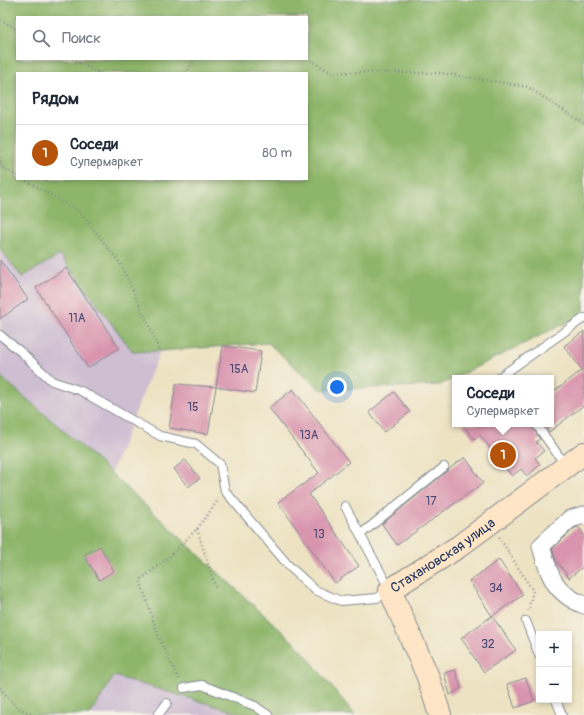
<!DOCTYPE html>
<html lang="ru">
<meta charset="utf-8">
<style>
:root{--surface:#fff;--page:#f6f6f7;--text:#1f2937;--muted:#747a83;--line:#e0e1e3;--accent:#b45309}
body{margin:0;font-family:Pangolin,sans-serif;background:var(--page);color:var(--text)}
.controls{position:absolute;right:12px;bottom:12px;display:grid;overflow:hidden;border-radius:0px;box-shadow:0 2px 6px #0003}
.controls button{width:36px;height:36px;display:grid;place-items:center;padding:0;border:0;border-bottom:1px solid var(--line);background:var(--surface);color:var(--text);font:20px sans-serif}
.you{position:absolute;left:337px;top:387px;width:14px;height:14px;margin:-10px;border:3px solid #fff;border-radius:50%;background:#1a73e8;box-shadow:0 0 0 6px #1a73e833}
.badge{display:grid;place-items:center;width:26px;height:26px;border-radius:50%;background:var(--accent);color:#fff;font-size:13px;font-weight:700}
.pin{position:absolute;translate:-50% -50%;border:2px solid #fff;box-shadow:0 1px 4px #0006}
.popup{position:absolute;left:452px;top:375px;width:102px;height:52px;box-sizing:border-box;display:grid;place-content:center;border-radius:0px;background:var(--surface);filter:drop-shadow(0 1px 3px #0005);font-size:13px;white-space:nowrap;color:var(--muted)}
.popup b{font-size:15px;color:var(--text)}
.popup::after{content:'';position:absolute;left:50%;top:100%;margin-left:-8px;border:8px solid transparent;border-top-color:var(--surface)}
.list{margin:0;padding:0;list-style:none}
h2{display:flex;justify-content:space-between;align-items:center;height:52px;margin:0;padding:0 16px;font-size:17px}
h2 small{font-size:13px;font-weight:400;color:var(--muted)}
.list li{display:grid;grid-template-columns:26px 1fr auto;gap:12px;align-items:center;box-sizing:border-box;height:56px;padding:0 16px;border-top:1px solid var(--line)}
.list b{display:block;font-size:15px;white-space:nowrap}
.list p{margin:0;font-size:13px;white-space:nowrap;color:var(--muted)}
.list em{font-size:13px;font-style:normal;color:var(--muted)}
.icon{flex:none;width:22px;height:22px;fill:none;stroke:currentColor;stroke-width:2;stroke-linecap:round;stroke-linejoin:round}
.map{position:relative;flex:none;width:584px;height:715px;overflow:hidden}
.search{position:absolute;background:var(--surface);box-shadow:0 2px 6px #0003;left:16px;top:16px;width:292px;height:44px;display:flex;align-items:center;gap:10px;box-sizing:border-box;padding:0 14px;border-radius:0px;color:var(--muted);font-size:15px}
.panel{position:absolute;background:var(--surface);box-shadow:0 2px 6px #0003;left:16px;top:72px;width:292px;height:108px;border-radius:0px}
.map>svg:first-child{display:block}
</style>
<div class="map">
<svg width="584" height="715" viewBox="0 0 584 715">
<rect width="100%" height="100%" fill="#f7f3e8"/>
<filter id="ink" filterUnits="userSpaceOnUse"><feTurbulence type="fractalNoise" baseFrequency=".025" numOctaves="2"/><feDisplacementMap in="SourceGraphic" scale="8" xChannelSelector="R" yChannelSelector="G"/><feConvolveMatrix kernelMatrix="1 2 1 2 8 2 1 2 1" color-interpolation-filters="sRGB"/></filter>
<filter id="wash" filterUnits="userSpaceOnUse"><feTurbulence type="fractalNoise" baseFrequency=".012" numOctaves="4" result="noise"/><feDisplacementMap in="SourceGraphic" scale="16" xChannelSelector="R" yChannelSelector="G"/><feGaussianBlur stdDeviation="0.9" result="paint"/><feColorMatrix in="noise" values="0 0 0 0 0 0 0 0 0 0 0 0 0 0 0 0 0 1.4 0 .05"/><feComposite in="paint" operator="in"/></filter>
<g filter="url(#wash)">
<rect width="100%" height="100%" fill="#ede3c3"/>
<path fill="#cebed2" d="M0,249L22,277L60,254L133,352L160,351L111,473L78,443L0,376Z
M114,676L246,715H90Z"/>
<path fill="#8eb66b" stroke="#547264" fill-rule="evenodd" d="M0,0H584V314L440,385L321,390L268,343L160,351L133,352L60,255L22,277L0,249ZM17,17H307V59H17ZM17,73H307V179H17Z
M0,376L78,443L301,649L355,715H246L114,676L90,715H0Z"/>
<g id="blocks">
<path fill="#d995ae" d="M0,260L28,299L0,319Z
M66,268L119,348L88,368L36,288Z
M584,331V405L549,432L543,424H551V394L582,370L564,346Z
M223,346L261,351L255,393L216,387Z
M176,384L216,387L208,434L169,428Z
M293,389L349,462L309,494L359,566L335,583L278,502L319,473L269,408Z
M394,392L410,412L384,432L369,412Z
M462,424H531L532,427L540,439L536,442L544,451L535,458L540,465L527,476L521,469L512,476L480,435L474,439Z
M465,457L483,483L397,545L382,524L447,471L449,469Z
M185,460L200,478L188,487L174,469Z
M578,527L584,535V566L569,578L556,560L552,549L575,528Z
M100,546L114,571L99,580L84,555Z
M499,560L523,595L492,616L469,581Z
M492,616L516,650L484,672L461,638Z
M455,670L461,688L450,695L444,673Z
M526,678L534,701L515,708L507,684Z"/>
</g>
</g>
<g filter="url(#ink)">
<use href="#blocks" fill-opacity="0" stroke="#848990" stroke-width="1"/>
<g fill="none" stroke-linecap="round" stroke-linejoin="round">
<defs>
<path id="service" d="M0,335L21,352L52,381L81,391L160,436L196,444L220,464L225,491L289,566L315,590L341,601L377,598L390,590L345,506
M502,378L501,376L584,318
M536,424L566,466
M361,534L444,467
M526,621L539,655
M184,688L202,685L255,706L268,715
M556,700L562,715
M158,715L167,703"/>
<path id="minor" d="M584,515L570,519L541,546C549,575 554,593 584,605"/>
<g id="secondary">
<path id="s1" d="M440,715L428,677L390,590L458,547L584,453"/>
</g>
</defs>
<use href="#service" stroke="#848990" stroke-width="10"/>
<use href="#minor" stroke="#848990" stroke-width="19"/>
<use href="#secondary" stroke="#848990" stroke-width="24"/>
<path stroke="#848990" stroke-width="2.5" stroke-dasharray="1 3" stroke-linecap="butt" d="M0,20L17,29
M307,58L330,72L441,73L528,87L584,124
M72,59L99,73
M186,73L195,59
M0,157L1,167L17,176
M23,179L79,211L120,263L141,308L160,351
M197,529L216,589
M499,537L533,591L528,611
M179,679L160,641L140,580L169,557L197,529L219,499
M0,688L16,707L34,715"/>
<use href="#service" stroke="#fff" stroke-width="8"/>
<use href="#minor" stroke="#fff" stroke-width="17"/>
<use href="#secondary" stroke="#fde5c5" stroke-width="22"/>
</g>
</g>
<g text-anchor="middle" stroke-width="3" stroke-linejoin="round" paint-order="stroke">
<g font-size="12" fill="#4a4872">
<text x="77" y="322">11А</text>
<text x="239" y="373">15А</text>
<text x="193" y="411">15</text>
<text x="309" y="439">13А</text>
<text x="431" y="505">17</text>
<text x="319" y="538">13</text>
<text x="496" y="592">34</text>
<text x="488" y="648">32</text>
</g>
<g font-size="14" fill="#1b2f5e" stroke="#f7f3e8">
<text dy="5" stroke="none"><textPath href="#s1" startOffset="198">Стахановская улица</textPath></text>
</g>
</g>
</svg>
<div class="controls">
<button>+</button>
<button>−</button>
</div>
<div class="you"></div>
<div class="pin badge" style="left:503px;top:455px">1</div>
<div class="popup"><b>Соседи</b>Супермаркет</div>
<div class="search"><svg class="icon" aria-label="search" viewBox="0 0 24 24"><circle cx="10" cy="10" r="6"/><path d="M15 15l6 6"/></svg>Поиск</div>
<section class="panel">
<h2>Рядом<small></small></h2>
<ul class="list">
<li><span class="badge">1</span><div><b>Соседи</b><p>Супермаркет</p></div><em>80 m</em></li>
</ul>
</section>
</div>
